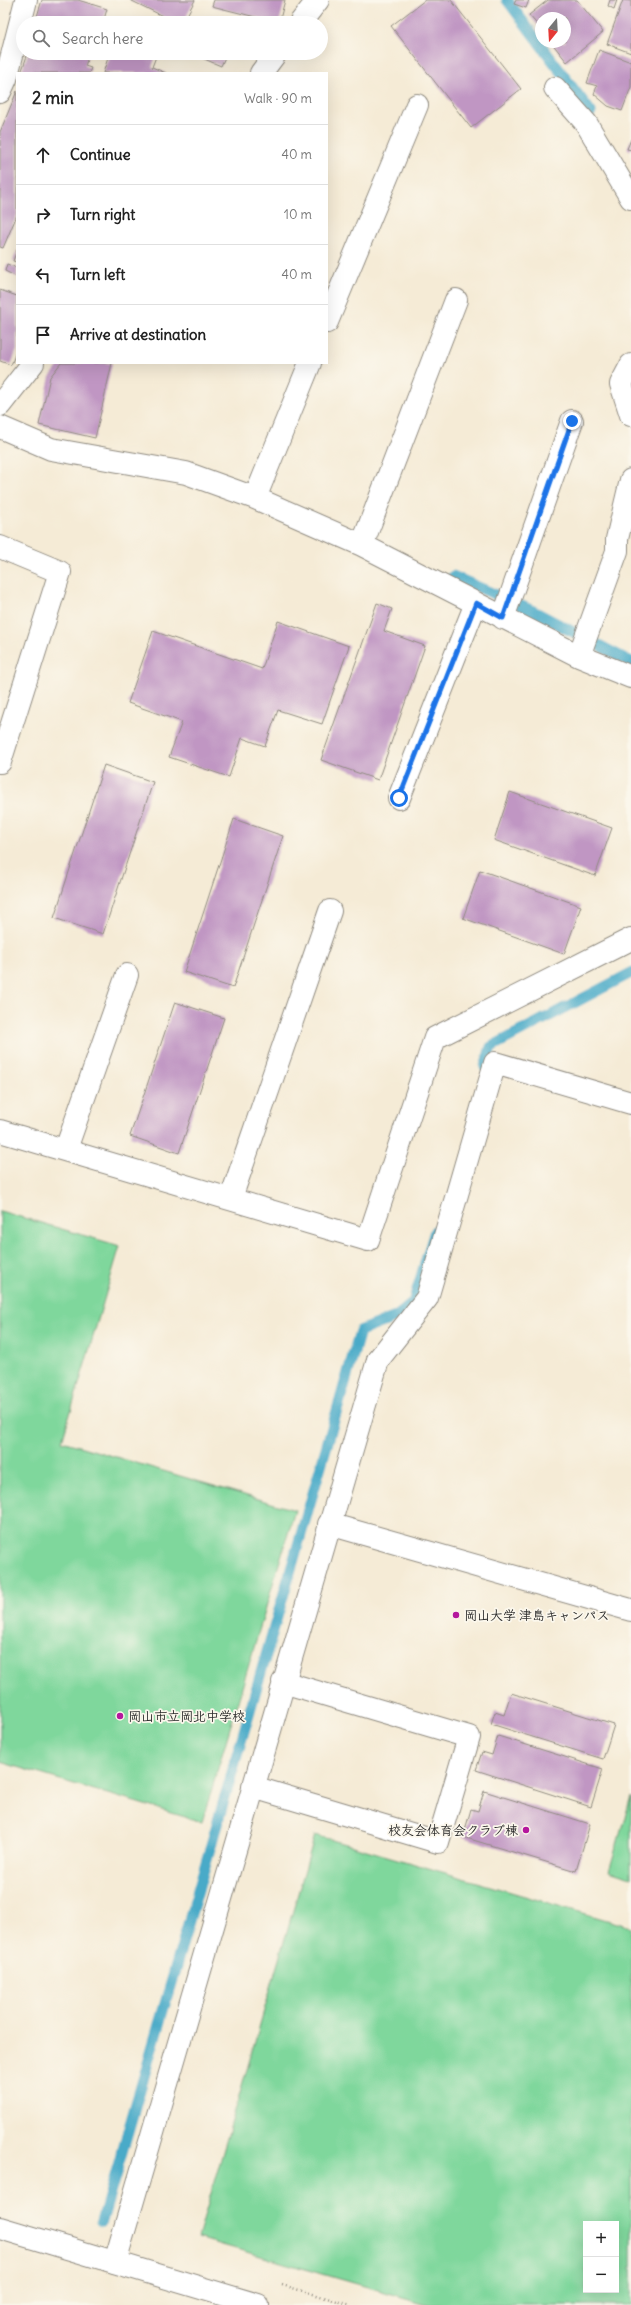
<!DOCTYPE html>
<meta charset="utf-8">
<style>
:root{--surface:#fff;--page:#f2f2f2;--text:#222;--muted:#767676;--line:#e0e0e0}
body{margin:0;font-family:Delius,"Klee One",sans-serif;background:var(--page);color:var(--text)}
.controls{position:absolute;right:12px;bottom:12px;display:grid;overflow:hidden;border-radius:0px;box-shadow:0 4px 16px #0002}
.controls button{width:36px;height:36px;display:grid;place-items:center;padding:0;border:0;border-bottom:1px solid var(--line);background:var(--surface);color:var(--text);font:20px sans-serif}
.compass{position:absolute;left:535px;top:12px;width:36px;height:36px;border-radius:50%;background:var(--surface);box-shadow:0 4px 16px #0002;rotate:198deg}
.stop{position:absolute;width:12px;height:12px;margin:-9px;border:3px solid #1a73e8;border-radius:50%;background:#fff}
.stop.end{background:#1a73e8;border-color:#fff;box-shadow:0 1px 4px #0008}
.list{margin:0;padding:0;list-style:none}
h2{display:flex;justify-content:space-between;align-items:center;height:52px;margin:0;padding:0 16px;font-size:17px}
h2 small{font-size:13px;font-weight:400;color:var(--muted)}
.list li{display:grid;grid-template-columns:26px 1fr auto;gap:12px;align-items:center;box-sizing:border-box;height:60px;padding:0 16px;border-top:1px solid var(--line)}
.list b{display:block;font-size:15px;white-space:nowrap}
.list em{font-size:13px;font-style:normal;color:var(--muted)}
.icon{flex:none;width:22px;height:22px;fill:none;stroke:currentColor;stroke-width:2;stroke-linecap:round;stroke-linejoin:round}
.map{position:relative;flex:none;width:631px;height:2305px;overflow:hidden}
.search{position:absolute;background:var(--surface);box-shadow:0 4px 16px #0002;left:16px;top:16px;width:312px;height:44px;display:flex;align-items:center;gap:10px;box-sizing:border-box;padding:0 14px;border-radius:22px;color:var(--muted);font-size:15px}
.panel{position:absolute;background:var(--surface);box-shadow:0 4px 16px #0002;left:16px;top:72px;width:312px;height:292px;border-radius:0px}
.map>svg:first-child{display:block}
</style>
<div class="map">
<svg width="631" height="2305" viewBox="0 0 631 2305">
<rect width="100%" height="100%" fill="#fbf7ec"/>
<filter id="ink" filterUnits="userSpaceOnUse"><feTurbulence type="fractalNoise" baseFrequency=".025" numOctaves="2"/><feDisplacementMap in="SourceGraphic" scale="8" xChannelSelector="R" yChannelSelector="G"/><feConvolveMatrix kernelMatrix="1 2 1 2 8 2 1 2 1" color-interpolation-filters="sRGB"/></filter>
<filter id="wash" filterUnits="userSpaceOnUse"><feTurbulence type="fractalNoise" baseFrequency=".012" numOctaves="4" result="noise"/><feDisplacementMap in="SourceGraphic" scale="16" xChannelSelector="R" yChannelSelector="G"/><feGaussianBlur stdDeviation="0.9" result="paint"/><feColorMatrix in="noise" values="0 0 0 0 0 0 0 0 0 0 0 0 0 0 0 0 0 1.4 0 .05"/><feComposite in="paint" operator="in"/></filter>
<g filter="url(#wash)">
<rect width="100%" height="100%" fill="#f5ebd6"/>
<path fill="#7fd79c" stroke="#558164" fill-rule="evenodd" d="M0,1211L120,1246L62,1441L295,1510L202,1822L0,1762Z
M631,1797V1878L609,1871Z
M315,1835L631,1927V2305H430L198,2238ZM586,2224H616V2290H586Z"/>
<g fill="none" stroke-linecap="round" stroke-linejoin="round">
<path stroke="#49aac8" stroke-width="11" d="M507,0L591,112
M453,576L531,610L631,662
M485,1067L491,1047L631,973
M102,2221L360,1331L396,1317L413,1303L435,1231"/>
</g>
<g id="blocks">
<path fill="#c096c3" d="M42,0H78L107,9L103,23H35Z
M130,0H195L183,23H177Z
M214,0H285L279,23L212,6Z
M425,0H451L521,89L471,128L391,26Z
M516,0H529L526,8L514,4Z
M548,0H577L603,32L567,62L551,42H565V18H541V29L529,15Z
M610,0H617L614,9L608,6Z
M623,0L631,1V53L607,44Z
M599,50L631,62V87L622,111L608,106L594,94L597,86L587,83Z
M28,53H77L88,57L85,66L91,68L89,73H21Z
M104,53H155L157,54L152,67L166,73H103L109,55Z
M190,53H227L221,66Z
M17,91V215L3,248L0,247V132Z
M631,139V150L627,149Z
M17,250V262L13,261Z
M7,264L17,268V277L5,271Z
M0,290L17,296V350L11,365L0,361Z
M61,363H112L95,438L39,425L50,377Z
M377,603L392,609L384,631L425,646L378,780L321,760Z
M278,621L349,646L322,724L278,710L265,746L242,738L229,777L169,757L182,722L128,703L153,631L262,669Z
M104,765L153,782L103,934L54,918Z
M510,792L612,828L595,876L494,840Z
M234,819L283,836L233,988L184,972Z
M480,870L581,906L564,954L463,918Z
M175,1002L224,1018L179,1153L130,1136Z
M511,1693L614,1725L603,1759L491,1724L495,1712L504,1715Z
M498,1736L603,1769L591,1807L476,1770L482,1752L492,1755Z
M484,1791L590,1824L576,1871L463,1837L471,1809L478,1811Z"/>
</g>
</g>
<g filter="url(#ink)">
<use href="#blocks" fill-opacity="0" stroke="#908b80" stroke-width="1"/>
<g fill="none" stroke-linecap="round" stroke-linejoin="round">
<defs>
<path id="service" d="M329,1524L631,1610
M253,1787L438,1842L469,1737L283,1682
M115,2262L378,1360"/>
<path id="minor" d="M300,23L318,0
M261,73L276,53
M555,88L586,123L631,198
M0,92L6,79L26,0
M327,322L417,105
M631,365L621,384L631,415
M0,405L33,363
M0,427L51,449L186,473L255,498L362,545L579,656L631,677
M255,498L310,363
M362,545L456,300
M0,547L60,572L0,762
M503,618L572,421
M579,656L617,551V539L631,480
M399,798L476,603
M0,1131L368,1240L435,1038L631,939
M66,1149L127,975
M231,1198L330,911
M378,1360L427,1298L495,1063L631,1103"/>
<path id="tertiary" d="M0,2228L258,2305"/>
</defs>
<use href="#service" stroke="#908b80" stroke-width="24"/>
<use href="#minor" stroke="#908b80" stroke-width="24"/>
<use href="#tertiary" stroke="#908b80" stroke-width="24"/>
<path stroke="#908b80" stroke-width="2.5" stroke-dasharray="1 3" stroke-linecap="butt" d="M282,2285L351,2305"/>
<use href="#service" stroke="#fff" stroke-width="22"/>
<use href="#minor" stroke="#fff" stroke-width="22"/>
<use href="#tertiary" stroke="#fff" stroke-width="22"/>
</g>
</g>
<g fill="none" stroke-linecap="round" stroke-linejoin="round" filter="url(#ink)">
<path stroke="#1a73e8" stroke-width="5" d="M399,798L476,603L503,618L572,421"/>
</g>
<g fill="#b5179e" stroke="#fbf7ec" stroke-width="1.5">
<circle cx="456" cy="1615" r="4"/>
<circle cx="120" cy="1716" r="4"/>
<circle cx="526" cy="1830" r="4"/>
</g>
<g text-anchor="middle" stroke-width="3.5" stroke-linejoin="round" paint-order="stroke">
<g font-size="13" font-weight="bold" fill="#2b2b2b" stroke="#fbf7ec" text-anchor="start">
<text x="464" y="1620">岡山大学 津島キャンパス</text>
<text x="128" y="1721">岡山市立岡北中学校</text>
<text x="518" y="1835" text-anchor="end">校友会体育会クラブ棟</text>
</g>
</g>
</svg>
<div class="controls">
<button>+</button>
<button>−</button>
</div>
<svg class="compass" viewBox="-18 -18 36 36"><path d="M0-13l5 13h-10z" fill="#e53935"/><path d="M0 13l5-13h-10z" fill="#767676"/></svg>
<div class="stop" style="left:399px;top:798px"></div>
<div class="stop end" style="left:572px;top:421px"></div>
<div class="search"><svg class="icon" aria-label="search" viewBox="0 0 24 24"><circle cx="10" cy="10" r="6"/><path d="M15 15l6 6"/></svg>Search here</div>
<section class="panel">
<h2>2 min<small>Walk · 90 m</small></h2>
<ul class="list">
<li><svg class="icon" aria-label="ahead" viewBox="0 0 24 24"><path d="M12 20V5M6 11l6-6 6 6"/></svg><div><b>Continue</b></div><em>40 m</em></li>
<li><svg class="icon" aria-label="right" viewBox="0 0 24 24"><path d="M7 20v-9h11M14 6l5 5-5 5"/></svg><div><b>Turn right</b></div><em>10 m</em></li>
<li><svg class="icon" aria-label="left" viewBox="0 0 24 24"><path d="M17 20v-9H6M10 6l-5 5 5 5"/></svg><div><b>Turn left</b></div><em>40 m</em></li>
<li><svg class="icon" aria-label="arrive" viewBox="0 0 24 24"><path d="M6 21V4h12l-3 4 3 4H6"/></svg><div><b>Arrive at destination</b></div></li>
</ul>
</section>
</div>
